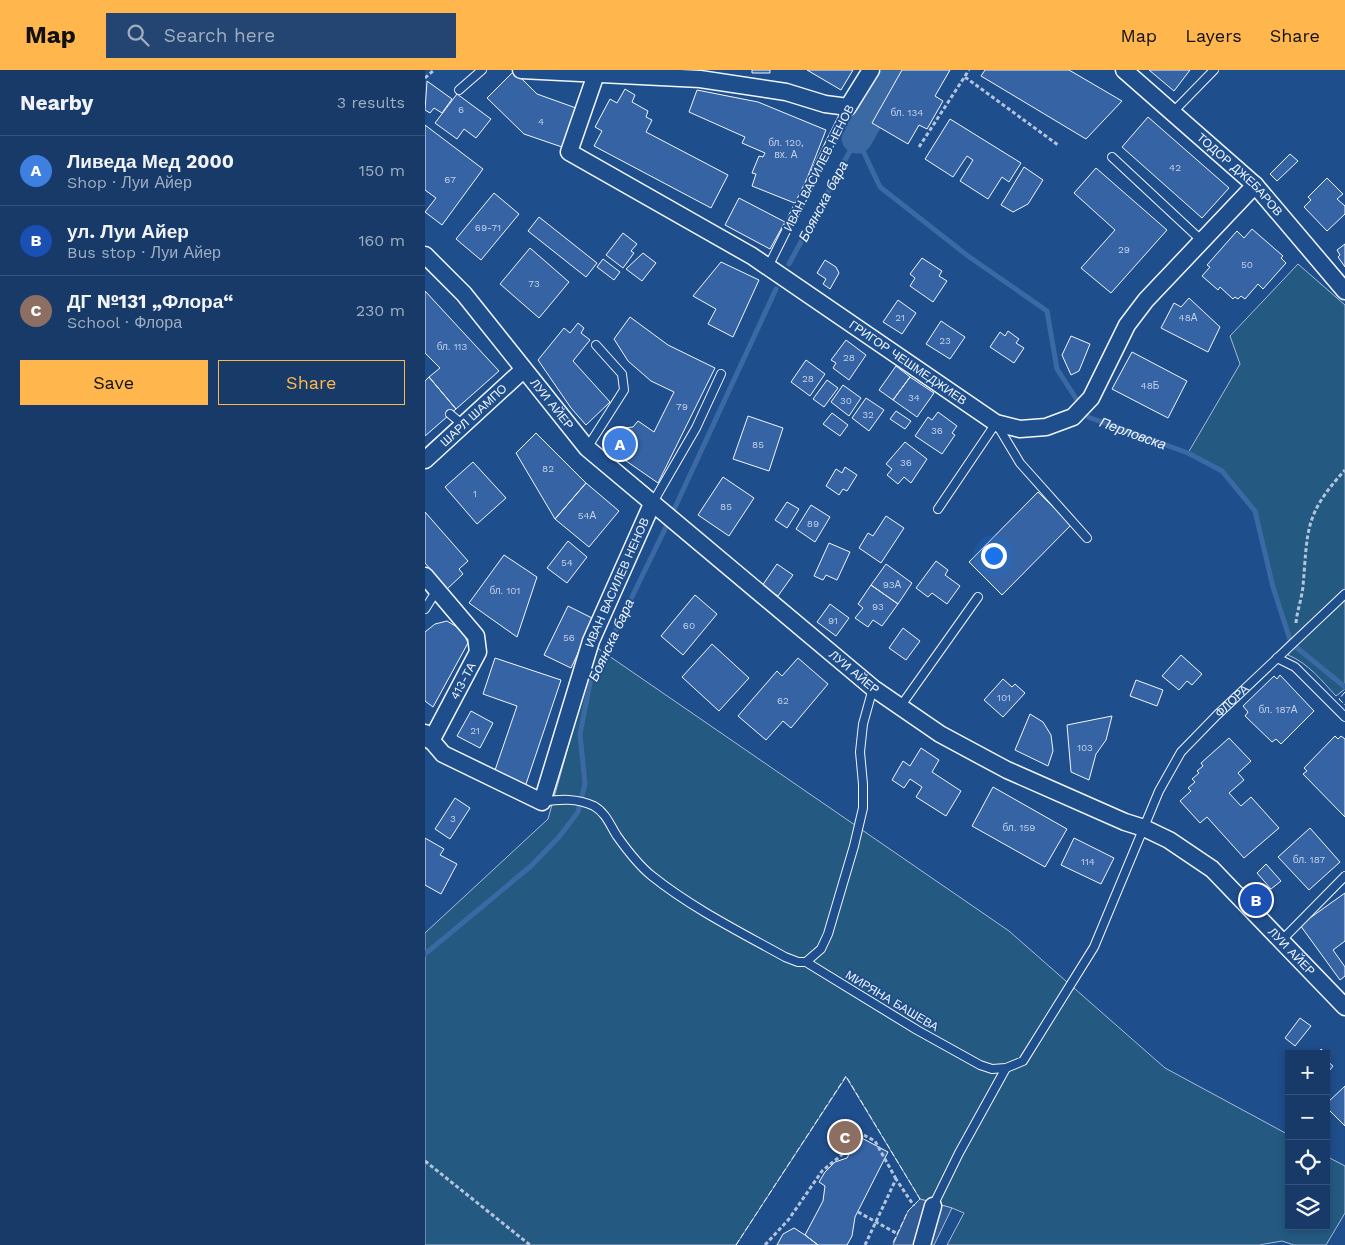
<!DOCTYPE html>
<meta charset="utf-8">
<style>
:root{--surface:#173a69;--page:#244571;--text:#f1f3f6;--muted:#9eadc0;--line:#36547d;--accent:#ffb74d}
body{margin:0;font-family:"Work Sans",sans-serif;background:var(--page);color:var(--text)}
.controls{position:absolute;right:15px;bottom:15px;display:grid;overflow:hidden;border-radius:0px;box-shadow:0 2px 8px #0003}
.controls button{width:45px;height:45px;display:grid;place-items:center;padding:0;border:0;border-bottom:1px solid var(--line);background:var(--surface);color:var(--text);font:25px sans-serif}
.you{position:absolute;left:568px;top:485px;width:18px;height:18px;margin:-12px;border:4px solid #fff;border-radius:50%;background:#1a73e8;box-shadow:0 0 0 8px #1a73e833}
.badge{display:grid;place-items:center;width:32px;height:32px;border-radius:50%;background:var(--accent);color:#fff;font-size:16px;font-weight:700}
.pin{position:absolute;translate:-50% -50%;border:2px solid #fff;box-shadow:0 1px 5px #0006}
.list{margin:0;padding:0;list-style:none}
h2{display:flex;justify-content:space-between;align-items:center;height:65px;margin:0;padding:0 20px;font-size:21px}
h2 small{font-size:16px;font-weight:400;color:var(--muted)}
.list li{display:grid;grid-template-columns:32px 1fr auto;gap:15px;align-items:center;box-sizing:border-box;height:70px;padding:0 20px;border-top:1px solid var(--line)}
.list b{display:block;font-size:19px;white-space:nowrap}
.list p{margin:0;font-size:16px;white-space:nowrap;color:var(--muted)}
.list em{font-size:16px;font-style:normal;color:var(--muted)}
.actions{display:flex;gap:10px;padding:15px 20px}
.actions a{flex:1;padding:11px 0;border:1px solid var(--accent);border-radius:0px;text-align:center;font-size:18px;color:var(--accent)}
.actions .main{background:var(--accent);color:#111}
.icon{flex:none;width:28px;height:28px;fill:none;stroke:currentColor;stroke-width:2;stroke-linecap:round;stroke-linejoin:round}
.map{position:relative;flex:none;width:920px;height:1175px;overflow:hidden}
header{display:flex;align-items:center;gap:30px;box-sizing:border-box;height:70px;padding:0 25px;background:var(--accent);color:#111}
header strong{font-size:24px}
nav{display:flex;gap:28px;margin-inline-start:auto;font-size:18px}
.search{width:350px;height:45px;background:var(--page);display:flex;align-items:center;gap:12px;box-sizing:border-box;padding:0 18px;border-radius:0px;color:var(--muted);font-size:19px}
main{display:flex}
aside{flex:1;background:var(--surface)}
.map>svg:first-child{display:block}
</style>
<header>
<strong>Map</strong>
<div class="search"><svg class="icon" aria-label="search" viewBox="0 0 24 24"><circle cx="10" cy="10" r="6"/><path d="M15 15l6 6"/></svg>Search here</div>
<nav><a>Map</a><a>Layers</a><a>Share</a></nav>
</header>
<main>
<aside>
<h2>Nearby<small>3 results</small></h2>
<ul class="list">
<li><span class="badge" style="background:#3f7fe0">A</span><div><b>Ливеда Мед 2000</b><p>Shop · Луи Айер</p></div><em>150 m</em></li>
<li><span class="badge" style="background:#1a4fb4">B</span><div><b>ул. Луи Айер</b><p>Bus stop · Луи Айер</p></div><em>160 m</em></li>
<li><span class="badge" style="background:#8d6e63">C</span><div><b>ДГ №131 „Флора“</b><p>School · Флора</p></div><em>230 m</em></li>
</ul>
<div class="actions"><a class="main">Save</a><a>Share</a></div>
</aside>
<div class="map">
<svg width="920" height="1175" viewBox="0 0 920 1175">
<rect width="100%" height="100%" fill="#1f4e8c"/>
<path fill="#245a82" stroke="#a8bbd7" d="M873,194L920,235V617L866,573L848,517L830,441L797,401L763,383L815,294L805,266Z
M867,575L920,619L911,626C897,611 883,593 863,585Z
M171,577L584,861L740,998L864,1065V1156H901V1086L920,1096V1143L901,1175H869L857,1171L834,1175H522L539,1143L527,1138L495,1129L421,1007L311,1175H0V863L123,749Z"/>
<path fill="#305b95" stroke="#a8bbd7" d="M495,1129L527,1138L509,1175H468L483,1141Z"/>
<g fill="none" stroke-linecap="round" stroke-linejoin="round">
<g stroke="#3b69a3" stroke-width="5">
<path id="s1" d="M432,68L455,117L543,186L622,241L632,299L663,347L763,383L797,401L830,441L848,517L866,573L920,617"/>
<path d="M364,194L432,68"/>
<path d="M0,884L106,796L134,767L153,742L160,714L155,664L165,613L240,459L351,219"/>
</g>
<path stroke="#3b69a3" stroke-width="31" d="M432,68L471,0"/>
</g>
<path fill="#3563a3" stroke="#f2f6ff" d="M327,0H345V3H327Z
M382,0H428L416,20Z
M477,0H525L510,26L518,31L502,59L494,55L483,74L447,53Z
M560,0H644L697,31L661,69L556,6Z
M724,0H765L749,21Z
M89,1L112,24L151,38L137,77L99,64L62,28Z
M2,11L27,29L17,43L9,38L5,43L0,40Z
M200,19L210,25L207,32L223,41L221,47L227,50L221,62L303,105L286,138L169,76L177,61L170,57L185,29L192,33Z
M272,20L333,32L401,60L372,134L327,116L331,104L327,103L334,86L338,87L340,83L317,73L320,67L264,42Z
M32,24L66,49L51,68L39,59L32,69L10,53Z
M723,47L804,118L777,148L697,77Z
M525,49L596,93L584,112L577,107L563,129L535,111L548,90L542,86L528,107L500,89Z
M0,55L58,99L17,155L0,142L11,128L0,120Z
M865,84L873,91L852,111L845,104Z
M599,97L618,110L603,134L588,142L576,135Z
M671,98L742,160L686,223L656,198L690,160L649,123Z
M902,108L918,124L912,129L920,136V144L902,161L879,137L886,130L883,127Z
M69,123L94,144L56,190L31,169Z
M314,128L360,152L345,179L300,155Z
M114,147L172,193L161,207L103,161Z
M827,159L858,186L856,188L861,193L838,219L833,214L820,229L816,226L813,229L810,227L808,229L795,217L793,220L777,206L785,197L782,195L812,161L819,168Z
M198,163L212,174L206,181L209,183L198,198L181,185Z
M920,174V197L913,187L915,185L912,180Z
M105,178L144,212L114,248L75,214Z
M218,183L231,193L217,211L201,199Z
M497,188L517,201L514,206L522,211L508,232L485,216L490,208L485,204Z
M178,189L195,202L189,210L172,197Z
M400,190L411,197L414,203L405,219L398,214L401,209L392,203Z
M296,192L334,210L308,267L283,254L291,239L268,226Z
M0,221L74,301L31,339L4,307L15,298L0,283Z
M764,228L795,257L783,282L736,258L749,233L756,237Z
M473,230L491,243L477,264L458,252Z
M205,247L243,275L290,298L233,413L178,375L189,359L208,357L213,351L229,362L249,322L226,311L203,291L189,269Z
M516,251L540,267L525,289L501,274Z
M153,253L159,258L156,263L165,270L148,291L185,332L161,355L146,338L113,290L139,258L145,263Z
M583,261L594,269L591,273L599,278L589,293L565,277L575,262L580,266Z
M646,266L665,274L654,301L646,305L637,285Z
M421,270L441,285L424,310L408,298L411,293L406,290Z
M707,282L762,311L743,348L687,319Z
M381,290L400,304L385,326L366,312Z
M471,296L485,307L468,330L454,320Z
M4,307L31,339L0,366V311Z
M485,307L509,323L492,347L468,330Z
M402,310L413,318L399,337L388,329Z
M418,315L436,328L424,346L406,332Z
M441,328L459,340L444,361L427,348Z
M471,341L486,351L480,359L465,349Z
M513,342L532,356L527,363L530,365L517,384L490,366L503,347L507,350Z
M407,343L423,355L415,366L398,354Z
M323,346L358,358L344,401L308,389Z
M111,363L161,413L130,449L91,383Z
M480,372L502,389L486,413L479,407L473,414L462,405L467,399L461,394Z
M48,392L81,428L52,454L20,417Z
M420,397L432,405L422,421L418,419L414,425L401,416L411,399L417,403Z
M298,407L329,428L304,466L273,445Z
M161,413L194,441L164,477L130,449Z
M613,422L646,455L577,525L544,492Z
M362,432L374,439L362,458L350,450Z
M386,435L405,447L390,472L371,459Z
M0,442L43,491L34,499L38,504L22,519L0,493Z
M461,446L479,458L456,493L434,478L443,463L448,466Z
M143,471L162,487L142,513L122,498Z
M404,473L425,482L412,510L401,505L398,510L389,506Z
M79,485L112,507L92,567L44,533Z
M511,491L523,500L520,505L535,516L522,534L507,523L503,527L491,518Z
M352,494L368,505L353,526L337,516Z
M461,494L487,513L473,534L446,515Z
M446,515L473,534L457,556L448,550L443,557L430,548L438,538L433,534Z
M270,525L292,544L258,585L236,566Z
M405,534L424,548L411,566L392,552Z
M143,536L169,549L146,598L119,585Z
M22,551L37,560L43,573L8,637L0,631V562L10,554Z
M478,558L495,571L481,590L464,578Z
M287,574L324,608L294,641L257,607Z
M756,585L777,604L767,615L762,611L754,620L737,606Z
M70,588L136,610L100,717L68,706L92,636L58,624Z
M373,588L403,614L366,658L358,651L341,670L313,646L352,601L357,606Z
M855,605L889,641L856,674L851,669L847,672L820,646L823,642L818,636L849,606L852,609Z
M578,609L587,617L590,614L600,623L578,647L559,630Z
M711,610L738,620L732,636L705,626Z
M46,641L68,653L55,678L32,666Z
M605,644L618,652L626,665L628,681L623,696L590,680Z
M687,646L681,670L671,684L664,710L646,702L642,655Z
M910,666L913,669L916,666L920,669V747L878,704L882,701L879,698Z
M804,668L826,691L813,703L819,710L804,723L816,736L826,727L854,758L819,788L782,747L775,753L755,731L766,721L763,718L770,712L767,709L774,703L772,701L778,696L776,693Z
M496,678L514,690L507,702L536,721L521,746L491,727L497,717L485,709L479,718L467,710L478,691L485,696Z
M568,717L642,759L620,797L547,756Z
M30,728L45,738L25,769L10,759Z
M885,758L915,792L884,820L853,787Z
M0,768L19,779L15,785L32,794L16,824L0,815Z
M649,768L689,788L676,814L636,795Z
M841,794L856,811L846,819L832,803Z
M920,823V871L908,880L920,897V906L915,910L875,855Z
M875,948L886,956L870,976L860,968Z
M896,979L905,987L902,991L908,996L901,1005V984H893Z
M920,1016V1056L901,1037V1034Z
M433,1066L463,1082L430,1147L427,1166L422,1175H393L380,1165L398,1131L400,1116L394,1112L400,1102L410,1092L422,1088Z
M369,1158L380,1165L393,1175H352L358,1164Z"/>
<g fill="none" stroke-linecap="round" stroke-linejoin="round">
<defs>
<g id="service">
<path d="M34,20L57,0"/>
<path d="M748,42L789,0"/>
<path d="M687,87L776,170"/>
<path d="M343,197L423,37"/>
<path d="M25,344L37,354"/>
<path d="M162,378L199,320L197,304L171,275"/>
<path d="M227,434L271,358L296,304"/>
<path d="M513,439L571,353L595,393L662,468"/>
<path d="M0,539L12,520"/>
<path d="M852,588L870,597L920,647"/>
<path d="M475,637L553,527"/>
<path id="s2" d="M117,732C135,729 152,728 169,736C181,743 185,755 192,766C202,780 213,795 227,806C267,838 315,862 360,887L373,892H381L492,960L555,995L567,999L581,998L598,991L669,877L734,721L756,682L792,645L920,524"/>
<path d="M856,871L920,806"/>
<path d="M381,892L396,879L403,864L429,776L438,738V714L435,682L438,654L448,618"/>
<path d="M508,1136L534,1083L581,998"/>
</g>
<g id="minor">
<path d="M96,0L275,9L361,22L400,34L423,37L446,0"/>
<path id="s3" d="M699,0L830,115L920,221"/>
<path id="s4" d="M171,4L144,82L327,186L571,353L595,359L621,357L648,347L666,328L702,255L721,230L830,115"/>
<path id="s5" d="M0,185L39,224L162,378L448,618L515,664L582,700L700,752L719,758L744,770L787,799L920,937"/>
<path id="s6" d="M0,390L98,300"/>
<path d="M0,506L51,566L53,582L6,671"/>
<path id="s7" d="M0,663L18,684L117,732L166,571L227,434"/>
<path d="M497,1175L508,1136"/>
</g>
</defs>
<use href="#service" stroke="#f2f6ff" stroke-width="10"/>
<use href="#minor" stroke="#f2f6ff" stroke-width="19"/>
<path stroke="#b3c4dc" stroke-width="3" stroke-dasharray="4 2.5" stroke-linecap="butt" d="M540,7L633,75
M0,8L9,0
M494,77L544,0
M871,553C872,541 877,528 878,516C883,459 879,445 920,400
M0,1091L105,1175
M433,1142L471,1163
M340,1175L364,1149L397,1101L419,1083L431,1061L450,1071L471,1109
M440,1175L471,1109L489,1136"/>
<use href="#service" stroke="#1f4e8c" stroke-width="8"/>
<use href="#minor" stroke="#1f4e8c" stroke-width="16"/>
<path stroke="#f2f6ff" stroke-width="1" stroke-dasharray="6 2.5" stroke-linecap="butt" d="M920,622L914,629L920,635
M311,1175L421,1006L495,1129L483,1141L467,1175"/>
</g>
<g text-anchor="middle" stroke-width="4" stroke-linejoin="round" paint-order="stroke">
<g font-size="10" fill="#c3d1e8">
<text x="36" y="43">6</text>
<text x="482" y="46">бл. 134</text>
<text x="116" y="55">4</text>
<text x="361" y="76">бл. 120,<tspan x="361" dy="12">вх. А</tspan></text>
<text x="750" y="101">42</text>
<text x="25" y="113">67</text>
<text x="63" y="161">69-71</text>
<text x="699" y="183">29</text>
<text x="822" y="198">50</text>
<text x="109" y="217">73</text>
<text x="475" y="251">21</text>
<text x="763" y="251">48А</text>
<text x="520" y="274">23</text>
<text x="27" y="280">бл. 113</text>
<text x="424" y="291">28</text>
<text x="383" y="312">28</text>
<text x="725" y="319">48Б</text>
<text x="489" y="331">34</text>
<text x="421" y="334">30</text>
<text x="257" y="340">79</text>
<text x="443" y="348">32</text>
<text x="512" y="364">36</text>
<text x="333" y="378">85</text>
<text x="481" y="396">36</text>
<text x="123" y="402">82</text>
<text x="50" y="427">1</text>
<text x="301" y="440">85</text>
<text x="162" y="449">54А</text>
<text x="388" y="457">89</text>
<text x="142" y="496">54</text>
<text x="467" y="518">93А</text>
<text x="80" y="524">бл. 101</text>
<text x="453" y="540">93</text>
<text x="408" y="554">91</text>
<text x="264" y="559">60</text>
<text x="144" y="571">56</text>
<text x="579" y="631">101</text>
<text x="358" y="634">62</text>
<text x="853" y="643">бл. 187А</text>
<text x="50" y="664">21</text>
<text x="660" y="681">103</text>
<text x="28" y="752">3</text>
<text x="594" y="761">бл. 159</text>
<text x="884" y="793">бл. 187</text>
<text x="663" y="795">114</text>
</g>
<g font-size="12" fill="#f2f6ff" stroke="#1f4e8c">
<text transform="translate(394 98) rotate(-63)" y="4">ИВАН ВАСИЛЕВ НЕНОВ</text>
<text dy="4" stroke="none"><textPath href="#s3" startOffset="156">ТОДОР ДЖЕБАРОВ</textPath></text>
<text dy="4" stroke="none"><textPath href="#s4" startOffset="482">ГРИГОР ЧЕШМЕДЖИЕВ</textPath></text>
<text dy="4" stroke="none"><textPath href="#s5" startOffset="196">ЛУИ АЙЕР</textPath></text>
<text dy="4" stroke="none"><textPath href="#s6" startOffset="66">ШАРЛ ШАМПО</textPath></text>
<text dy="4" stroke="none"><textPath href="#s7" startOffset="370">ИВАН ВАСИЛЕВ НЕНОВ</textPath></text>
<text dy="4" stroke="none"><textPath href="#s5" startOffset="601">ЛУИ АЙЕР</textPath></text>
<text transform="translate(38 611) rotate(-62)" y="4">413-ТА</text>
<text dy="4" stroke="none"><textPath href="#s2" startOffset="990">ФЛОРА</textPath></text>
<text dy="4" stroke="none"><textPath href="#s5" startOffset="1126">ЛУИ АЙЕР</textPath></text>
<text transform="translate(467 931) rotate(31)" y="4">МИРЯНА БАШЕВА</text>
</g>
<g font-size="14" font-style="italic" fill="#f2f6ff" stroke="#1f4e8c">
<text transform="translate(398 131) rotate(-62)" y="5">Боянска бара</text>
<text dy="5" stroke="none"><textPath href="#s1" startOffset="426">Перловска</textPath></text>
<text transform="translate(186 570) rotate(-65)" y="5">Боянска бара</text>
</g>
</g>
</svg>
<div class="controls">
<button>+</button>
<button>−</button>
<button><svg class="icon" aria-label="locate" viewBox="0 0 24 24"><circle cx="12" cy="12" r="6"/><path d="M12 2v4M12 18v4M2 12h4M18 12h4"/></svg></button>
<button><svg class="icon" aria-label="layers" viewBox="0 0 24 24"><path d="M12 4l9 5-9 5-9-5zM3 14l9 5 9-5"/></svg></button>
</div>
<div class="you"></div>
<div class="pin badge" style="left:195px;top:374px;background:#3f7fe0">A</div>
<div class="pin badge" style="left:831px;top:830px;background:#1a4fb4">B</div>
<div class="pin badge" style="left:420px;top:1067px;background:#8d6e63">C</div>
</div>
</main>
